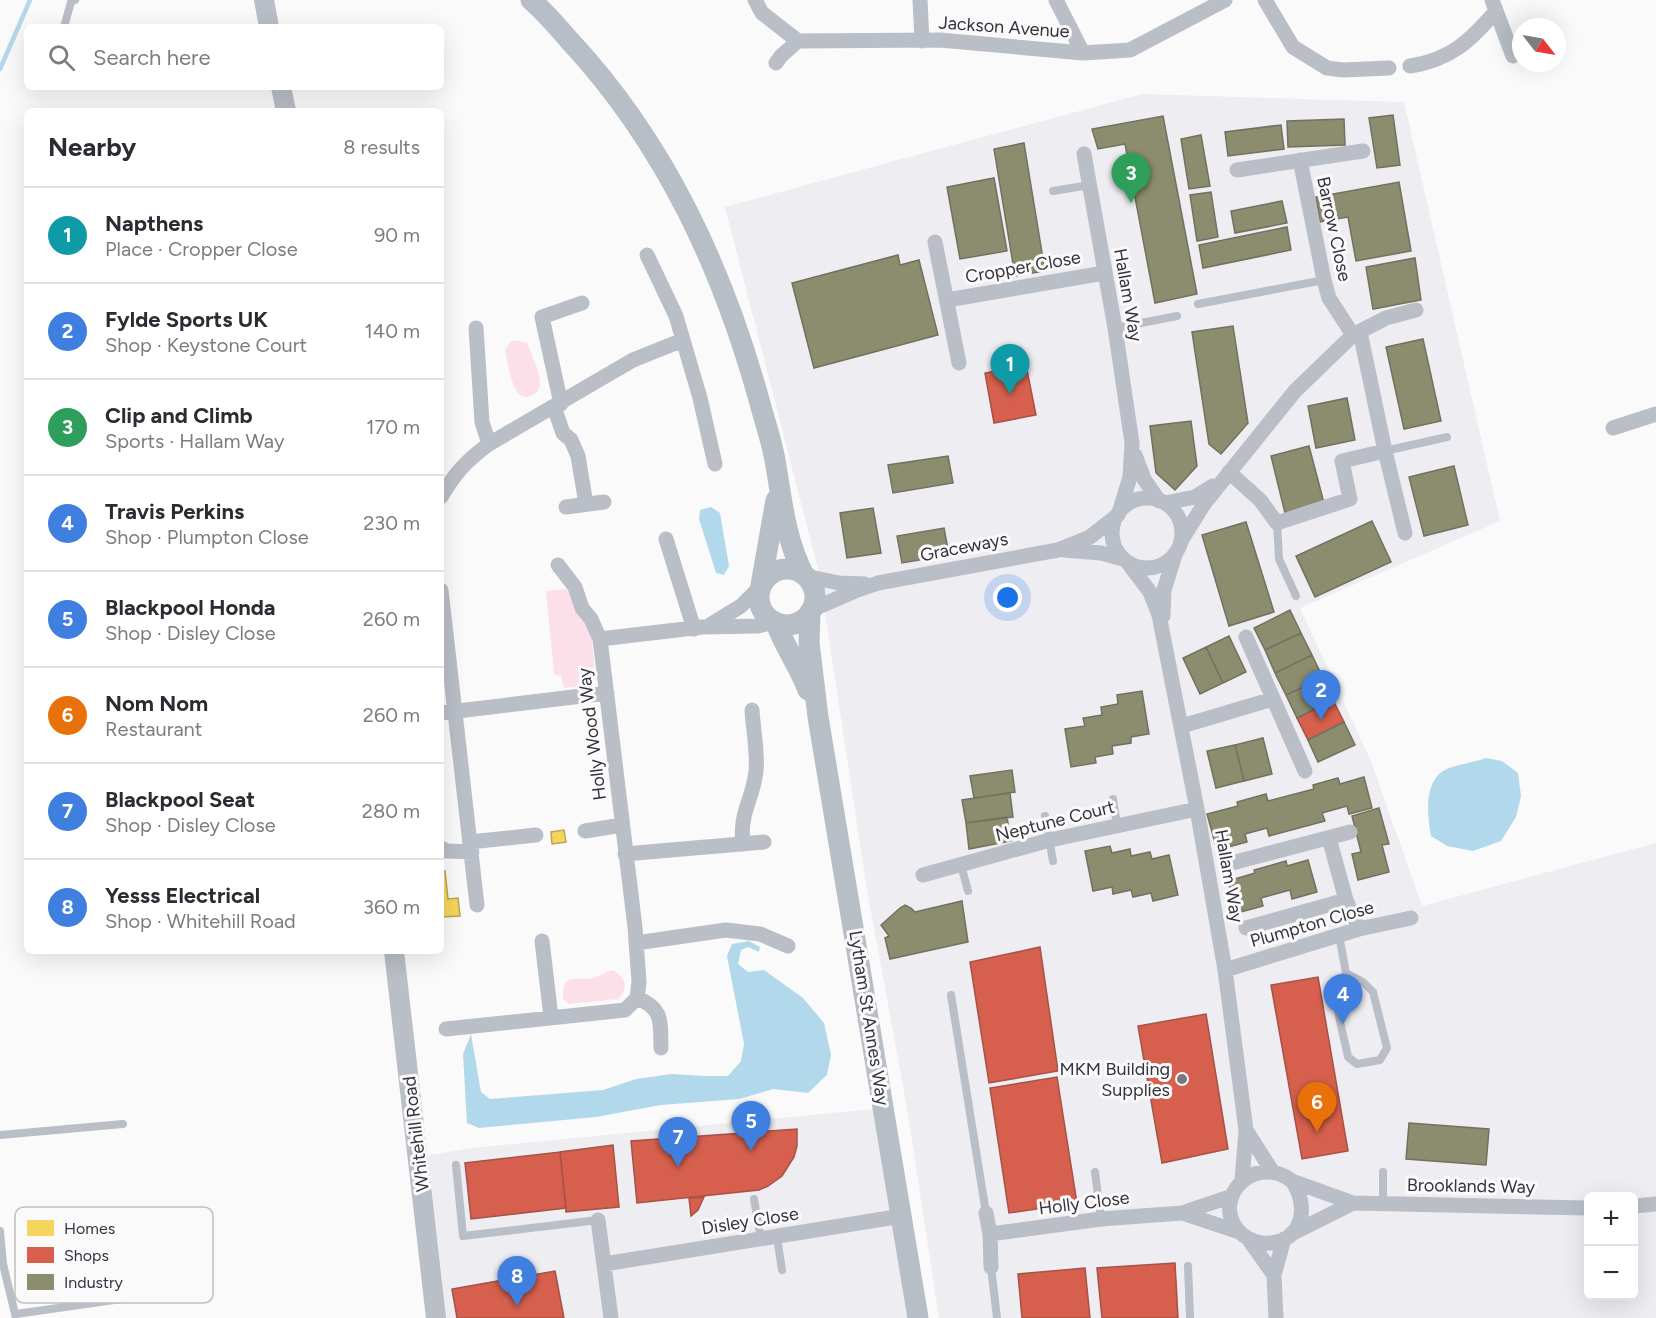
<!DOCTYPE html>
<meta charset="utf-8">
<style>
:root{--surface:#fff;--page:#f2f2f3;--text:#2b2b33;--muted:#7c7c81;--line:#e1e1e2;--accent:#db2777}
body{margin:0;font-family:Figtree,sans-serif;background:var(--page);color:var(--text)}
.controls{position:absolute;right:18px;bottom:18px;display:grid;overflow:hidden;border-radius:9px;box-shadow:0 6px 24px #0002}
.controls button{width:54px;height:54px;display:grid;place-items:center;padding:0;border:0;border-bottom:2px solid var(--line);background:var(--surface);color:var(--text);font:30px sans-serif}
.compass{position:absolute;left:1512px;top:18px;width:54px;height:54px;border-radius:50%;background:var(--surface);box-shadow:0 6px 24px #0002;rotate:121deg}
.you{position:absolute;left:1008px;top:598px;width:21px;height:21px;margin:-15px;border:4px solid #fff;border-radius:50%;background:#1a73e8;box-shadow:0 0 0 9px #1a73e833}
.badge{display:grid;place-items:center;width:39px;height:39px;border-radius:50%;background:var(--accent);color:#fff;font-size:20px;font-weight:700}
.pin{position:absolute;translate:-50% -50px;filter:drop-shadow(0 2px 3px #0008)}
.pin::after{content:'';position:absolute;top:32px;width:21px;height:18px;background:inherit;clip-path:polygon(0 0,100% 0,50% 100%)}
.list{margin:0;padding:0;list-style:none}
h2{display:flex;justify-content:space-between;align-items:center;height:78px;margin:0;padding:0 24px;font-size:26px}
h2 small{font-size:20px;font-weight:400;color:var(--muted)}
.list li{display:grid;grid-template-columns:39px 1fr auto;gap:18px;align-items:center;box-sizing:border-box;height:96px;padding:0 24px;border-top:2px solid var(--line)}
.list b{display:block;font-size:22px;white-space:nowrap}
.list p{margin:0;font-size:20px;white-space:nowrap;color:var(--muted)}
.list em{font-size:20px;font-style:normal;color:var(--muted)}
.icon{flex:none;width:33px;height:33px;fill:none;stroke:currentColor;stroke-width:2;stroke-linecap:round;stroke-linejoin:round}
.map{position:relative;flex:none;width:1656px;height:1318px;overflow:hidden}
.search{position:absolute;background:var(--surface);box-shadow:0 6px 24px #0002;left:24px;top:24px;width:420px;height:66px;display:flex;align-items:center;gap:15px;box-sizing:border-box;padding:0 21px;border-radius:9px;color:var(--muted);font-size:22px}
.panel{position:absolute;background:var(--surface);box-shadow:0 6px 24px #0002;left:24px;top:108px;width:420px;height:846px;border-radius:9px}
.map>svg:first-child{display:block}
</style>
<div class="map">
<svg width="1656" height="1318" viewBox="0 0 1656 1318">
<rect width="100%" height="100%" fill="#fafafa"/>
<path fill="#eeedf2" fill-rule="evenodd" d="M1142,94L1404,102L1500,521L1300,608L1371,761L1422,906L1656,843V1318H939L907,1108L867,890L819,573L725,207ZM1588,1196H1634V1296H1588Z
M884,1108L918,1318H436L418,1157L471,1148Z"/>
<path fill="#fbe0ea" d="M514,340L527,343C531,353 541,374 540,384C540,388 537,393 533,395C512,407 508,362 505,350L509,343Z
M564,589L570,591L591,626L595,676L591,684L587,686L564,688L561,676L554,674L546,591Z
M612,970C625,976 630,988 618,999L569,1004L563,999C562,970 577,982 593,978C600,976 606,972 612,970Z"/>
<path fill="#b2d9eb" d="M711,507L720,513L729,566L724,575L716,573L699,519L700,510Z
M1486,758L1502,761L1518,773L1521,796L1516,817L1501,841L1473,851L1447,846L1431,836C1427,814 1423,778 1449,768C1461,764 1474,762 1486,758Z
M749,941L760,947L759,952L748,947L741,950L738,964L748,972L764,970L803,998L824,1023L831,1055L827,1075L808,1093L773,1089L739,1099L661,1105L596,1117L479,1128L467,1123L463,1054L471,1034L481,1092L490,1099L603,1090L636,1079L671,1074L705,1076H728L741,1061L744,1044L727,956L732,944Z"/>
<path fill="#f6d55c" stroke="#bca453" stroke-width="1.5" d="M564,830L566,842L552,844L551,832Z
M445,871L448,899L458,898L460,916L441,917V872Z"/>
<path fill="#d6604d" stroke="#a55248" stroke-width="1.5" d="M1026,365L1036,415L994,423L985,373Z
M1333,700L1344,722L1308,740L1297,718Z
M1040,947L1058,1071L989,1083L970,962Z
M1318,977L1348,1151L1302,1159L1271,985Z
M1206,1014L1228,1149L1162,1163L1138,1026Z
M1057,1077L1077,1203L1009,1213L990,1088Z
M797,1129V1146L794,1157L782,1176L768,1186L759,1190L637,1203L631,1141Z
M613,1145L619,1207L566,1212L560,1152Z
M560,1152L566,1208L471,1219L465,1163Z
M704,1197L698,1210L691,1216L689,1198Z
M1175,1263L1178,1318H1102L1097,1268Z
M1085,1268L1090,1318H1022L1018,1274Z
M555,1271L564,1318H457L452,1289Z"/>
<path fill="#8c8c6e" stroke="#727160" stroke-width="1.5" d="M1393,115L1400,165L1377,168L1369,118Z
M1163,116L1197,294L1155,303L1125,144L1098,149L1092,129Z
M1344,119L1345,145L1288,147L1287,121Z
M1281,125L1284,149L1228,156L1225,132Z
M1201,135L1210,186L1189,189L1181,139Z
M1024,143L1045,271L1015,276L994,149Z
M994,178L1007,251L960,259L947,187Z
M1399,182L1411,251L1356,261L1348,217L1320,222L1316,197Z
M1211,192L1218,237L1197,241L1190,195Z
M1282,201L1287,223L1235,233L1231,211Z
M1287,227L1291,250L1203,268L1199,245Z
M898,255L900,265L919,260L938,335L814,368L792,283Z
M1415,258L1421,300L1373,309L1366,267Z
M1233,326L1248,423L1221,454L1209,444L1192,332Z
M1423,339L1441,421L1404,429L1386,347Z
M1347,398L1355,440L1316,448L1308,406Z
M1191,421L1197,466L1175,490L1156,473L1150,426Z
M1309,446L1324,503L1285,513L1271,456Z
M948,456L953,483L893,493L888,465Z
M1454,466L1468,525L1424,536L1409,477Z
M873,508L881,553L847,558L840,513Z
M1372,521L1391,562L1315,597L1296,556Z
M1246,522L1274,612L1229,626L1202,535Z
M944,528L949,555L902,563L897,536Z
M1290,610L1301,633L1265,650L1254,628Z
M1301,633L1312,655L1275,673L1265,650Z
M1229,636L1246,672L1223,683L1206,647Z
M1206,647L1223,683L1200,694L1183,658Z
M1312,655L1323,678L1286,695L1275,673Z
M1323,678L1333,700L1297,718L1286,695Z
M1142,691L1149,734L1131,737V743L1112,746L1113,754L1095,757L1096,763L1071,767L1065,729L1085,726L1083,718L1102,715L1101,707L1118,704L1117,695Z
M1344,722L1355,745L1318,762L1308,740Z
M1263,738L1272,774L1244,781L1235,745Z
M1235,745L1244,781L1216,788L1207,751Z
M1012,770L1015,792L974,798L970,776Z
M1364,777L1372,808L1349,814L1347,806L1322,813L1325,821L1269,836L1267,828L1245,834L1247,842L1217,850L1207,814L1238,806L1237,802L1266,794L1268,801L1314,789L1313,785L1338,778L1340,784Z
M1010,793L1013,817L966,823L962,800Z
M1379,808L1389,844L1382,845L1389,872L1358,880L1352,854L1361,852L1352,816Z
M1007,817L1011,841L969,849L966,823Z
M1110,846L1112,853L1130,849L1131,856L1150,852L1152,859L1169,855L1178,895L1153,901L1151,893L1133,897L1131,890L1113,894L1112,887L1093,891L1085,851Z
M1308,860L1317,892L1292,899L1290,890L1261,898L1263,906L1237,913L1228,881L1255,873L1254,870L1286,861L1287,866Z
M962,901L968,942L890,959L885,938L889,936L881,925L900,908L905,905L911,908L915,912Z
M1409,1123L1489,1129L1486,1165L1406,1159Z"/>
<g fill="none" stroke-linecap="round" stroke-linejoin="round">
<path stroke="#b2d9eb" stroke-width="4.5" d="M0,69L30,0"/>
<path stroke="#b9bec7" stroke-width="8" d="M64,27L71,2L75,0
M1053,191L1090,185
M1198,304L1324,280
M1115,328L1177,316
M1385,451L1447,437
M1277,523L1279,559L1296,596
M1113,799L1117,825
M1045,816L1053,861
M961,865L968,891
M1339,935L1346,973C1329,997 1343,1030 1348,1057L1357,1064L1380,1060L1387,1048L1373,992L1363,982L1346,973
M951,995L986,1213
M0,1135L123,1124
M456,1165L463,1236L598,1220
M1095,1172L1101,1219
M1383,1172V1203
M754,1199L761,1239
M0,1231L3,1264L16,1318
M777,1237L782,1270
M1188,1266L1190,1318
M991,1267L997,1318
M16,1314L149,1295"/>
<path stroke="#b9bec7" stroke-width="15" d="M755,0L762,13L798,41
M920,0L922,41
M1056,0L1083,53
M1265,0L1293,47L1327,68L1343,70L1389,68
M1492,0L1513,56
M776,63L781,56L798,41L940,40L1083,53L1130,50L1225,0
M1410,66C1451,60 1471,40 1496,11
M1084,154L1115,328L1132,443L1130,477L1119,513
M1300,160L1324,280L1329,298L1353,335
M1237,170L1363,151
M935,242L959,363
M647,255L676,316L700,398L715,464
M947,300L1104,273
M476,328L482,422L489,444
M561,404L542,317L582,303
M554,407L563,433L571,440L578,456L586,504
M1613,428L1656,414
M1385,451L1405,533
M1135,455L1144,479L1159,501
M1229,472L1260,500L1277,523L1350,499L1342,461L1385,451L1360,332
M441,497C455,473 467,460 489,444L633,360L683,340
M1112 533a35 35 0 1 1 70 0a35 35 0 1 1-70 0Z
M1165,503L1195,497L1213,486
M566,507L604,502
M666,539L694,629
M1181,541L1204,504L1295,391L1353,335L1386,318L1416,310
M1064,550L1101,553L1123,559
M1128,563L1150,592L1159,615L1197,809L1225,970L1246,1130L1242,1180
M558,565L575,587L582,608L591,619L600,639
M805,576L839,583L865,584
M441,590L477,905
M811,610L855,591L878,583L1058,550L1090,537L1118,515
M1163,616L1164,590L1175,555
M710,625L741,606L760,587
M1246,637L1305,771
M441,713L607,693
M1182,726L1273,699
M585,831L622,825
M1329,838L1346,900L1359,929
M470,842L536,835
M743,844C739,812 753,800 756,771C758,752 753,729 752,710
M441,848L447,851L472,852
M625,854L764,842
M1228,864L1350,832
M923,875L1050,840L1197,809
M1246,928L1346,900
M542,941L551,1017
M636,943L726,930L760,934L788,946
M1225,970L1359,929L1411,918
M637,998C664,1009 660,1022 661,1048
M446,1029L625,1010L637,998L639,982L635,927L600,639L702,627L758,626L775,622
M1246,1130L1272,1171
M1292,1181C1309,1205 1304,1241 1269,1243C1259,1244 1251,1241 1243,1235C1207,1206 1250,1150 1292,1181L1353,1203L1588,1208
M1634,1206L1656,1204
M986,1213L990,1234L991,1267
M1182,1213L1239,1232
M598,1220L611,1318
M990,1234L1101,1219L1182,1213L1232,1196
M1291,1234L1353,1203
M1249,1240L1274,1275
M604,1264L902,1216
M1276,1318L1274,1275L1284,1239"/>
<path stroke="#b9bec7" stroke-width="20" d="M264,0L269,27
M281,87L286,111
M394,951L436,1318"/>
<path stroke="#b8bec6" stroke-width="21" d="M531,0C545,12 557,26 569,40C666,144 724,271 761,407C766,425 772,443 775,460C782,500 785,539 804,575
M759 597a28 28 0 1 1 56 0a28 28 0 1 1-56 0Z
M761,585L776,500
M810,612L809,643L818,717L918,1318
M776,623C784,646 799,666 808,690"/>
</g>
<circle fill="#797880" stroke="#fafafa" stroke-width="2" cx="1182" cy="1079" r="6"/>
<g text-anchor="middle" stroke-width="6" stroke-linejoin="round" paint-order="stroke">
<g font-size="18" fill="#34323e" stroke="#fafafa">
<text transform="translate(1004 27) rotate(4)" y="6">Jackson Avenue</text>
<text transform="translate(1334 229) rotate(78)" y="6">Barrow Close</text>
<text transform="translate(1023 267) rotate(-10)" y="6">Cropper Close</text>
<text transform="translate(1128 295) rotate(80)" y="6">Hallam Way</text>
<text transform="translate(964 547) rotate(-11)" y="6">Graceways</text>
<text transform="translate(592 734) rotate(-97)" y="6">Holly Wood Way</text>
<text transform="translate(1055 821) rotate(-14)" y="6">Neptune Court</text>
<text transform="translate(1229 876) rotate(80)" y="6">Hallam Way</text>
<text transform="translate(1312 924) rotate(-16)" y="6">Plumpton Close</text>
<text transform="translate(869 1018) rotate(81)" y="6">Lytham St Annes Way</text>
<text transform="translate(416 1134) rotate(-97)" y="6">Whitehill Road</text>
<text transform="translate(1471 1186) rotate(1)" y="6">Brooklands Way</text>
<text transform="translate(1084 1203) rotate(-7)" y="6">Holly Close</text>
<text transform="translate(750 1221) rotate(-9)" y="6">Disley Close</text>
</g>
<g font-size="18" fill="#34323e" stroke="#fafafa" text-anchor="end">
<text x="1170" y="1075">MKM Building<tspan x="1170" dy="21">Supplies</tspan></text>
</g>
</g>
<rect x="15" y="1207" width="198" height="96" rx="9" fill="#fafafa" stroke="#bfbec2" stroke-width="1.5"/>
<rect x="27" y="1220" width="27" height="16" fill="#f6d55c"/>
<rect x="27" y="1247" width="27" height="16" fill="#d6604d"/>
<rect x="27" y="1274" width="27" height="16" fill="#8c8c6e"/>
<g font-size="16" fill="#34323e">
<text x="64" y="1234">Homes</text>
<text x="64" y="1261">Shops</text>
<text x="64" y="1288">Industry</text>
</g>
</svg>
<div class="controls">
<button>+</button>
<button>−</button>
</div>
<svg class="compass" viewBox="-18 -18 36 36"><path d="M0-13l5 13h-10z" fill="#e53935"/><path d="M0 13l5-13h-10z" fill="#7c7c81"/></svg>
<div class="you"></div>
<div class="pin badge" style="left:1010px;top:394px;background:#0f9aa8">1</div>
<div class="pin badge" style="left:1321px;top:720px;background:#3f7fe0">2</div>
<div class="pin badge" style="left:1131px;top:203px;background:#2e9e5b">3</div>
<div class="pin badge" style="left:1343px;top:1024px;background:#3f7fe0">4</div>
<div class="pin badge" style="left:751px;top:1151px;background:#3f7fe0">5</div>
<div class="pin badge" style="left:1317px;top:1132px;background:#e8710a">6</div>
<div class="pin badge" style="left:678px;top:1167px;background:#3f7fe0">7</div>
<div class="pin badge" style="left:517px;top:1306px;background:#3f7fe0">8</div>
<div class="search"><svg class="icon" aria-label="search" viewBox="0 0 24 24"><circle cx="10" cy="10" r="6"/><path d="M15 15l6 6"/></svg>Search here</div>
<section class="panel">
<h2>Nearby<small>8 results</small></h2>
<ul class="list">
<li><span class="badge" style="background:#0f9aa8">1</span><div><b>Napthens</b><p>Place · Cropper Close</p></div><em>90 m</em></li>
<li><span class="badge" style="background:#3f7fe0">2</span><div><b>Fylde Sports UK</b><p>Shop · Keystone Court</p></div><em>140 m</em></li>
<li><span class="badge" style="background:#2e9e5b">3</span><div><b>Clip and Climb</b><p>Sports · Hallam Way</p></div><em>170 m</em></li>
<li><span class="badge" style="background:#3f7fe0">4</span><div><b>Travis Perkins</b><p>Shop · Plumpton Close</p></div><em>230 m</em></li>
<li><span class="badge" style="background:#3f7fe0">5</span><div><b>Blackpool Honda</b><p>Shop · Disley Close</p></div><em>260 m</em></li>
<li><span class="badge" style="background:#e8710a">6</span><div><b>Nom Nom</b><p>Restaurant</p></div><em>260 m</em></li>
<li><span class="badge" style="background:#3f7fe0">7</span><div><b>Blackpool Seat</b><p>Shop · Disley Close</p></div><em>280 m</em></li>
<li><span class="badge" style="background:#3f7fe0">8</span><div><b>Yesss Electrical</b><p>Shop · Whitehill Road</p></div><em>360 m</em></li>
</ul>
</section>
</div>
